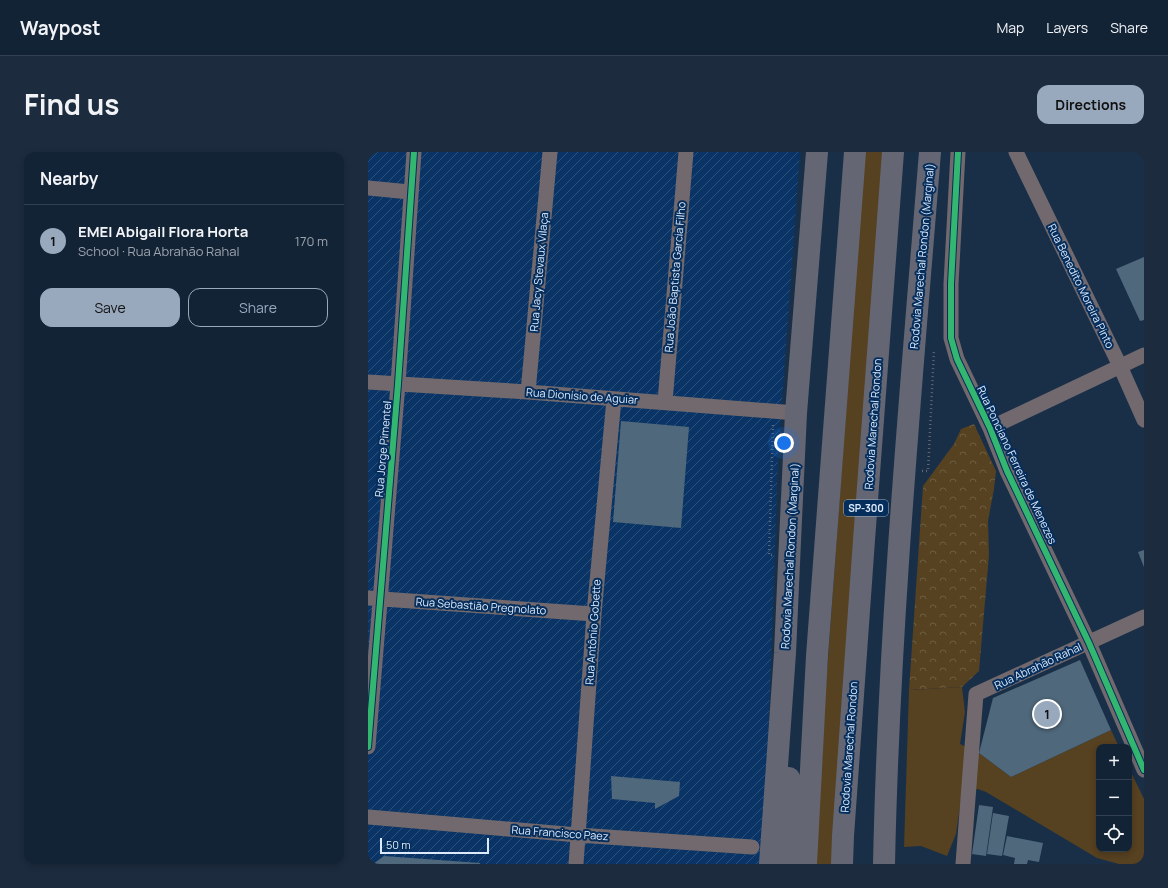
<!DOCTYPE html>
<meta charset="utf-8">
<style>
:root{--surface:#132336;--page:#1c2b3e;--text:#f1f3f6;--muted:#9da4ad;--line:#324051;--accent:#98a9bd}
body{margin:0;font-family:Manrope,sans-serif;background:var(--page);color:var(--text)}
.controls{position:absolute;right:12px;bottom:12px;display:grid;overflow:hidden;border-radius:8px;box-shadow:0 2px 6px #0003}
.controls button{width:36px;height:36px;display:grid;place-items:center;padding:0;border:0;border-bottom:1px solid var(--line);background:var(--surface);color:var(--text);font:20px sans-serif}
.scale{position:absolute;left:12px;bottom:10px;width:109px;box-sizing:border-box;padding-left:4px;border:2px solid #ddeafc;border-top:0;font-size:11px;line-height:14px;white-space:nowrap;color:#ddeafc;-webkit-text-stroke:3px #052e5c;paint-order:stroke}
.you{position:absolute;left:416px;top:291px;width:14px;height:14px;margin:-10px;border:3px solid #fff;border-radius:50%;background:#1a73e8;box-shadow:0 0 0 6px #1a73e833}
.badge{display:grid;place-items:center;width:26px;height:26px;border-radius:50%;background:var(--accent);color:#111;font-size:13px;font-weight:700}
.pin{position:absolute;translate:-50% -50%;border:2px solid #fff;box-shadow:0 1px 4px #0006}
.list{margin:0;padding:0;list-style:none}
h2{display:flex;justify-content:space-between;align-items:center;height:52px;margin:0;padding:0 16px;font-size:17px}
h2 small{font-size:13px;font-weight:400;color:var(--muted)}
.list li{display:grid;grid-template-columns:26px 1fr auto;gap:12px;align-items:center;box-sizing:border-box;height:72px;padding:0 16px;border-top:1px solid var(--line)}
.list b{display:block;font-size:15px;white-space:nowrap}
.list p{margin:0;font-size:13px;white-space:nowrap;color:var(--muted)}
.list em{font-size:13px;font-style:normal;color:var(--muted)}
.actions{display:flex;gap:8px;padding:12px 16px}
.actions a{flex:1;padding:9px 0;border:1px solid var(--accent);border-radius:12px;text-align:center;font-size:14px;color:var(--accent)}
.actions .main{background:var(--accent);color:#111}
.icon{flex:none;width:22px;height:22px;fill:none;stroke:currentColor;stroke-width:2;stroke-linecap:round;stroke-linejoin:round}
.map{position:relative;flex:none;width:776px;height:712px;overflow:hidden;border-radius:12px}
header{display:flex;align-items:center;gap:24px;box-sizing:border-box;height:56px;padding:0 20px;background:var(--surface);border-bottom:1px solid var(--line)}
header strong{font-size:19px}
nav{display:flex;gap:22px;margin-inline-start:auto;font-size:14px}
.intro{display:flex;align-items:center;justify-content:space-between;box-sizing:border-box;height:96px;padding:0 24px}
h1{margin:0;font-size:28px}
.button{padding:10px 18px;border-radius:12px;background:var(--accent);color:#111;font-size:14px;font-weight:700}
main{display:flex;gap:24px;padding:0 24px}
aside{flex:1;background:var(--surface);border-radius:12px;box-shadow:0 2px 6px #0003}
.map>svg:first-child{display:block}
</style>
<header>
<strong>Waypost</strong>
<nav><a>Map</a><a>Layers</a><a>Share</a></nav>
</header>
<div class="intro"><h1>Find us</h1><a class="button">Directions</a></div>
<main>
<aside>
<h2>Nearby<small></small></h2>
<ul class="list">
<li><span class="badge">1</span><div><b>EMEI Abigail Flora Horta</b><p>School · Rua Abrahão Rahal</p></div><em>170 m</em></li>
</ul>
<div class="actions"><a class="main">Save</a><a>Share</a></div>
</aside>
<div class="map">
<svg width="776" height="712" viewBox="0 0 776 712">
<defs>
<pattern id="industrial-furrows" width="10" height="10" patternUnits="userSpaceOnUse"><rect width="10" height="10" fill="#093465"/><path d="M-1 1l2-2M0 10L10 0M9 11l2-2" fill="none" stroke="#2c527c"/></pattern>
<pattern id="forest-crowns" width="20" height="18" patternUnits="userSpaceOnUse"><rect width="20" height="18" fill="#564120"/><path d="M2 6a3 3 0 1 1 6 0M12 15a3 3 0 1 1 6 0" fill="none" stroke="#6e5d41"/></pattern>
</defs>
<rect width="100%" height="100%" fill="#192f48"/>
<path fill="url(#industrial-furrows)" d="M0,0H432L410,303L396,712H0Z"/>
<path fill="#564120" d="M497,0H516L465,712H445Z
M594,535L597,560L592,592L611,601L643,625L743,578L751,595H731V697H761V616L776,647V712H751L729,706L618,640L610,637L594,641L588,682L579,704L553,694L536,695L541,538Z"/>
<path fill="url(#forest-crowns)" d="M606,272L628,319L626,337L620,369L621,403L611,519L594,535L541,538L555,334L586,292L593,277Z"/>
<path fill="#4f687b" d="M776,105V168L772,169L748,117Z
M253,269L321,275L313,376L245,370Z
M776,398V415L770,400Z
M712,508L743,578L643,625L611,601L625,546Z
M243,624L312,630L311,644L287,657V651L244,647Z
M611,653L625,655L618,704L604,702Z
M625,661L641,664L634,704L619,702Z
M639,684L675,691L671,710L660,708L659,712H646L647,706L635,703Z
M16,704L112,711V712H5Z"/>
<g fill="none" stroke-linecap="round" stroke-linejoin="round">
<path stroke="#61656f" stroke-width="2.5" stroke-dasharray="1 3" stroke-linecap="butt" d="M554,319H560L566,198
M404,403H401L405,273"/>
<path stroke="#71696d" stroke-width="15" d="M590,0L583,132V186L589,207L622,276L639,319L721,491L776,618
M648,0L752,214L776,268
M0,36L42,40
M0,230L160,240L428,261
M160,240L182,0
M297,250L318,0
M622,276L776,203
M0,446L226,462
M0,595L30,232L46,0
M0,665L210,683L384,695
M208,712L226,462L246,247
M595,712L608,542L776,465"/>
<path stroke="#646673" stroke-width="22" d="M421,626L423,712
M402,712L417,501L422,389L428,261L449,0
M438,712L449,504L487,0
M474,712L475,684L496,388L525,0
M516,712C521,474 543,237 562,0"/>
<defs>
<path id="cycleway" d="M590,0L583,132V186L589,207L622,276L639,319L721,491L776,618
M0,595L30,232L46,0"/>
</defs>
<use href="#cycleway" stroke="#052e5c" stroke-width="8"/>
<use href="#cycleway" stroke="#33b770" stroke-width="6"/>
</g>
<g text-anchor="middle" stroke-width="4" stroke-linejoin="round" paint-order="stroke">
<rect fill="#052e5c" stroke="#9cb2cc" stroke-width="1" x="476" y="348" width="44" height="16" rx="3"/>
<g font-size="10" font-weight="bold" fill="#ddeafc">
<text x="498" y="360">SP-300</text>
</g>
<g font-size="11" fill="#ddeafc" stroke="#052e5c">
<text transform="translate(554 104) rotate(-85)" y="4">Rodovia Marechal Rondon (Marginal)</text>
<text transform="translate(171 120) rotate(-85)" y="4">Rua Jacy Stevaux Vilaça</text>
<text transform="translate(307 125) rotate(-85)" y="4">Rua João Baptista Garcia Filho</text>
<text transform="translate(713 134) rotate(64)" y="4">Rua Benedito Moreira Pinto</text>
<text transform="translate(214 244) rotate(4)" y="4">Rua Dionísio de Aguiar</text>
<text transform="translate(505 272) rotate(-86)" y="4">Rodovia Marechal Rondon</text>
<text transform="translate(15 297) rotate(-85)" y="4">Rua Jorge Pimentel</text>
<text transform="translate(649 313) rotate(65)" y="4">Rua Ponciano Ferreira de Menezes</text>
<text transform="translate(422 404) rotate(-87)" y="4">Rodovia Marechal Rondon (Marginal)</text>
<text transform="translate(113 454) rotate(4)" y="4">Rua Sebastião Pregnolato</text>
<text transform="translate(225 480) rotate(-86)" y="4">Rua Antônio Gobette</text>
<text transform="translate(670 514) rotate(-25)" y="4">Rua Abrahão Rahal</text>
<text transform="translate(481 595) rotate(-86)" y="4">Rodovia Marechal Rondon</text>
<text transform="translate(192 681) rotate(4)" y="4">Rua Francisco Paez</text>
</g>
</g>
</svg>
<div class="controls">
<button>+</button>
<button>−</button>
<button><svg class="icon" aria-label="locate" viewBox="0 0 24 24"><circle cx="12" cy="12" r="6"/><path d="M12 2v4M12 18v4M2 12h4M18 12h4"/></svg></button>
</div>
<div class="scale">50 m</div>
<div class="you"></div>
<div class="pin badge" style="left:679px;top:562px">1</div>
</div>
</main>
